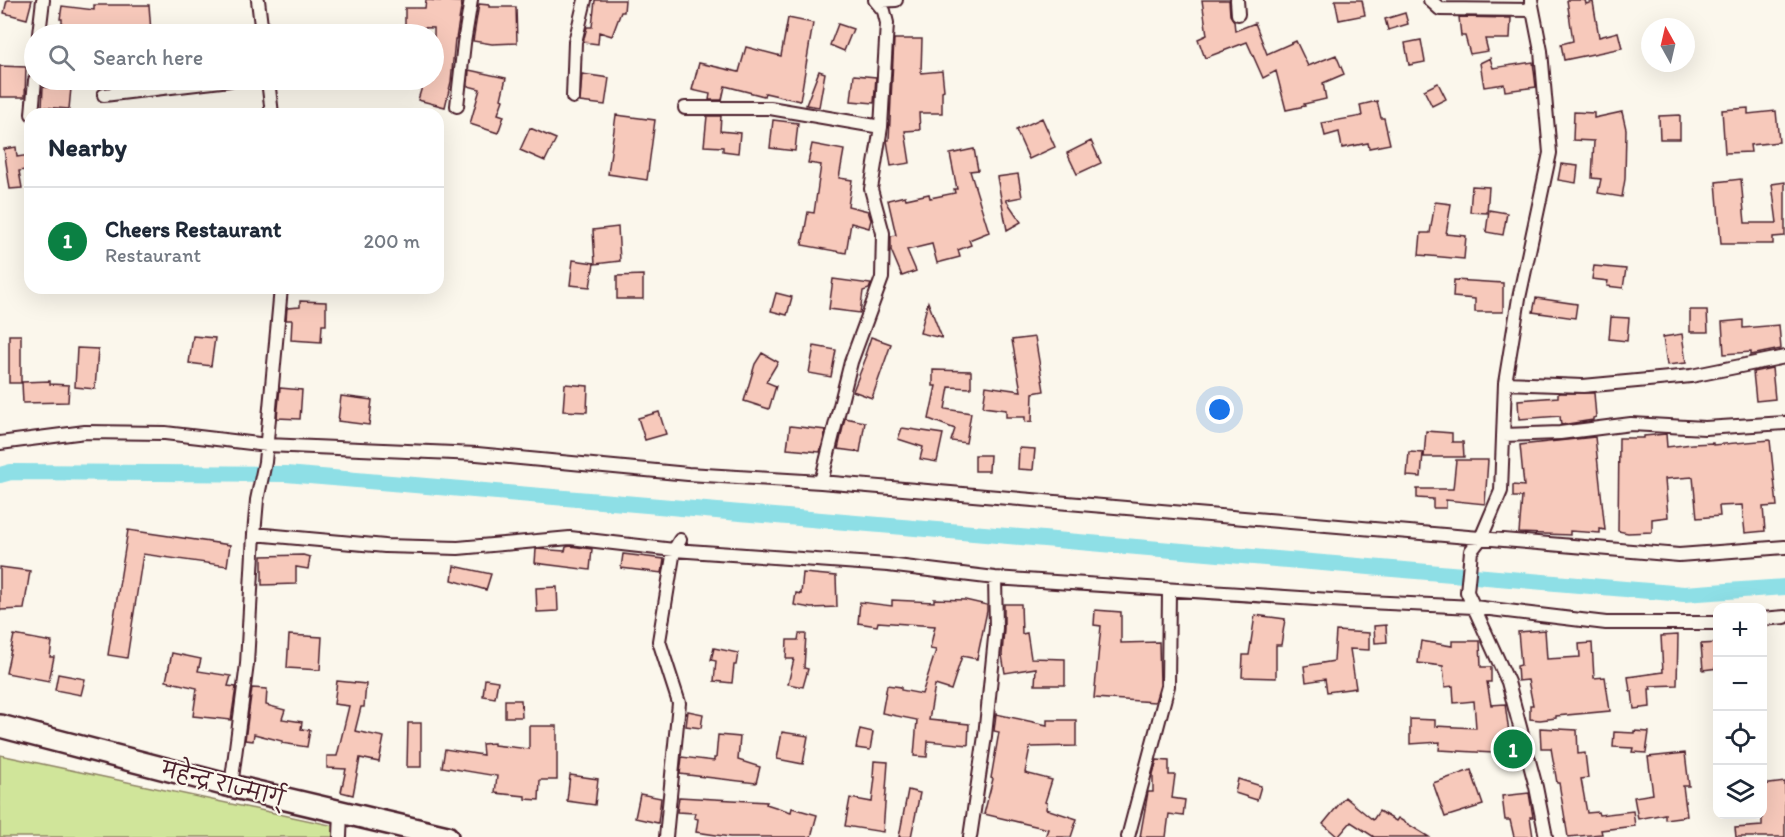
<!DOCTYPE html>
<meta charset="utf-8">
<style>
:root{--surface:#fff;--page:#f2f2f3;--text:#1f2937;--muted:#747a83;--line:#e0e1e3;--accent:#0b8043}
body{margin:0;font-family:Itim,"Playpen Sans Deva",sans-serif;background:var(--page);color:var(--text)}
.controls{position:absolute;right:18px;bottom:18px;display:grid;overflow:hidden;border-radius:12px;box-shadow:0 6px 24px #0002}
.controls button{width:54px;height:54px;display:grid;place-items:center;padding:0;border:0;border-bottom:2px solid var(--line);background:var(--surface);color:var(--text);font:30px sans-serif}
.compass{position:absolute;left:1641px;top:18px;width:54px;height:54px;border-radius:50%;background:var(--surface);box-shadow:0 6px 24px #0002;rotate:352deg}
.you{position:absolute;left:1220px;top:410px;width:21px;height:21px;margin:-15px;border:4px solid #fff;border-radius:50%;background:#1a73e8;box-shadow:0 0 0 9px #1a73e833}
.badge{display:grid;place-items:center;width:39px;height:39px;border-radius:50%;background:var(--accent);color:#fff;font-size:20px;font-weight:700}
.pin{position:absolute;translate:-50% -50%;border:3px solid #fff;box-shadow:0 2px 6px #0006}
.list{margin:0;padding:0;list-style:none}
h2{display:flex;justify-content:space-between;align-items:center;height:78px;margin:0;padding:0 24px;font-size:26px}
h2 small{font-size:20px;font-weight:400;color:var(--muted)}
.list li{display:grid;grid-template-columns:39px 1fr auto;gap:18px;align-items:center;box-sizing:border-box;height:108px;padding:0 24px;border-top:2px solid var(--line)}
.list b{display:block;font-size:22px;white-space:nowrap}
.list p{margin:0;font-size:20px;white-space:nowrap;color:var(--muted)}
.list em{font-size:20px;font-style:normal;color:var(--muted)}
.icon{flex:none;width:33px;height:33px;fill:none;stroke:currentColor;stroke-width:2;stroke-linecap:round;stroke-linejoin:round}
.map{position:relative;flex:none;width:1785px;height:837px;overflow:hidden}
.search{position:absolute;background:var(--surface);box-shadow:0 6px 24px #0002;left:24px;top:24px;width:420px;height:66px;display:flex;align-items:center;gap:15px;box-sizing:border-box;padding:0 21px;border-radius:33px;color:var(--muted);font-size:22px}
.panel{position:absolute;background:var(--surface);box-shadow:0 6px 24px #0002;left:24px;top:108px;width:420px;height:186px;border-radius:18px}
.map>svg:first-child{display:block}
</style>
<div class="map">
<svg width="1785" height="837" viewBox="0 0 1785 837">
<rect width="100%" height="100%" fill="#fbf7ec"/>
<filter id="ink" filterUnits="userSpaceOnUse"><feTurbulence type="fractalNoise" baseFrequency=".0167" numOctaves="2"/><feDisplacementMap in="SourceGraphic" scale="12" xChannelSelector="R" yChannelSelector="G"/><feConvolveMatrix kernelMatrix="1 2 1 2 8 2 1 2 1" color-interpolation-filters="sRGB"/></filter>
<g filter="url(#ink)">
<path fill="#d0e59a" stroke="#8d8262" stroke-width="1.5" d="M0,755L335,826V837H0Z"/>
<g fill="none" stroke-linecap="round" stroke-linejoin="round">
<path stroke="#8edfe6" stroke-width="16" d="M0,475L11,472L286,474L1684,594L1785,587"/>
</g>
<path fill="#f7c9bb" stroke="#4a1f2b" stroke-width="1.5" d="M7,0H32L27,19L4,13Z
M426,0L462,2L456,39H455L451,82L445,107L418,100L424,80H434V28L405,27V8H425Z
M595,0H625L624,12H621L612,36L599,32L598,44L583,42L587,27H592Z
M1202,0H1229L1230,15L1234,21L1235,31L1255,23L1267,54L1296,41L1308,66L1336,55L1344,74L1323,83L1326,99L1304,104L1305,106L1286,110L1276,71L1263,78L1247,42L1205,58L1198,39L1207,35Z
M1335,0H1362L1365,15L1339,20Z
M1567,0H1585L1586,4L1593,2L1599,37L1618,32L1622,48L1564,60L1561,44L1573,41Z
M479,4L489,5V7H516L517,43L492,44L473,41Z
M94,5H149L151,32L136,33V28L76,27V34H62V19H60L62,6L94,10Z
M1405,13L1408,24L1388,30L1385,19Z
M1459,17L1511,18L1510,39H1485L1488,51L1470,54L1465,36H1461Z
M788,18L813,23L800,101L765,93L764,96L725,86L722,100H709L710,94L692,90L699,63L739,72L746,47L781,56Z
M838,24L853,29L844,51L830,45Z
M894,39H922L921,73L942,71L944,90L942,91V113H919L920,130L905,131L910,163L891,166L887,140H889Z
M1421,40L1425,62L1409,65L1405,43Z
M1490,58L1493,68L1533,62L1536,87L1505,91L1504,84L1484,87L1480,63Z
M0,66L26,67L25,97H0Z
M469,70L506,78L501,99L503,100L498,114L504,116L498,133L470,124L480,89L468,86Z
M819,71L825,73L819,107L806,105Z
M582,74L609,78L605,105L580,102Z
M854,75L876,77L874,103L851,101Z
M1438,83L1446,99L1432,106L1424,90Z
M43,87L71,88L69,109L42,107Z
M1377,101L1381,118H1384L1390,144L1369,148L1368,143L1342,148L1339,132L1325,136L1322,123L1362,116L1360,105Z
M1748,108V114L1776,111L1779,142L1750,145L1751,152L1725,153L1722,110Z
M1574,112L1594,113V118L1622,112L1626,129L1625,179L1622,197L1598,193L1601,179L1592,178L1594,141L1573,140Z
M616,115L655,120L647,180L608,174Z
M1680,115V139H1660L1659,116Z
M707,116H721L720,131L740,133L738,153L723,151V147L704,146Z
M1042,118L1055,147L1029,159L1016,130Z
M773,120L798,123L795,151L770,148Z
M530,128L556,139L545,161L520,150Z
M1091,141L1101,163L1077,174L1067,153Z
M812,144L844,150L839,178L852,180L848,206L868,211L871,220L869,228L851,223L846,253L802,245L808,212L814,213L821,165L808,163Z
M16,147L17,157L30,155V169L19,171L22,188L10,189L4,149Z
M974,149L978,170L970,171L989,232L969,240L971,245L958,250L960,257L937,263L932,244L907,250L916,271L902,276L891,250V236L896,235L888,200L905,196L906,199L929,194L930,198L955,193L954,189H957L950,154Z
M1561,164L1578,166L1576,183L1558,180Z
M1018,174L1022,197L1006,200L1021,222L1007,230L997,177Z
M1741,179L1745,223H1777L1772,184L1785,182V236L1773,237V244H1721L1716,182Z
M1472,186L1489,187L1487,213L1470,212Z
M1435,202L1451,204L1446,234L1466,236L1464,259L1419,255L1421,233H1430Z
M1489,210L1507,213L1503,235L1486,232Z
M618,227L620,261L595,264L593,230Z
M573,260L594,263L590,287L570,285Z
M1594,266L1626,269L1623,288L1607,286L1608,281L1592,279Z
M643,275V299H617V276Z
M833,279L871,284L869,289L863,291L860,313L829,309Z
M1454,280L1503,283V312H1475V299L1453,297Z
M776,293L792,297L787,315L771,311Z
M1536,298L1577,304L1575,318L1533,312Z
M300,301L326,302V325H322L321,342L291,340L292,320H286L287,308L300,307Z
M928,302L942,338L920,333Z
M1690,310H1707L1708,332H1690Z
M1611,317L1629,318L1627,341L1609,339Z
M1743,320V328L1779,325L1781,349L1751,355V352L1724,354L1722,322Z
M1682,334L1686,363L1667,365L1663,337Z
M9,335H21V383H9Z
M193,336L215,338L211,366L189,363Z
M871,337L891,344L872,398L853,391L867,355H865Z
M1035,337L1044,391L1033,393L1032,421L1025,422V417H1006V410L983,407L986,386L1021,391L1012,340Z
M814,346L836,350L831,377L809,373Z
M77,348L98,349L95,389L75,387Z
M762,353L778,362L766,382L776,386L769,409L744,401L755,364Z
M1772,368L1775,399L1756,401L1753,372Z
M933,370L971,371V388L949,387L945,409L971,413L966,443L951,441L955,429L929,419L936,386H933Z
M50,381V384L69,385L68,402L23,403L22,382Z
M565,384L588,386L587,412L563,411Z
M280,388L302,390L300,419L277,418Z
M1560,393H1594L1596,417L1593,418V420L1561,425L1560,416L1519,419L1518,400L1558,397V394Z
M341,396L372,400L369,425L338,421Z
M659,412L666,434L645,440L638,418Z
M845,418L865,422L860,452L838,449Z
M790,426L826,430L820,452L787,449Z
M902,428L943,434L937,462L920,459L923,447L898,439Z
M1426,431L1452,433V442H1463L1464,457H1424Z
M1666,434L1667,447L1692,444L1713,443V445L1770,440L1777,506L1763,507L1765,531L1745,533L1742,505L1719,506L1720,516L1697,518L1693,477L1665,479L1668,517L1652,519V532L1628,533L1618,531L1619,438H1644V436Z
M1595,437L1605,530L1600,529V533L1570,531V535L1519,533L1522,497H1513V485L1524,486L1520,445Z
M1019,448L1035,449L1033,470L1018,469Z
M1409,452L1423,453L1421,477L1407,476Z
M975,455H990L989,471H975Z
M1456,460H1488L1485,504L1446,500V508H1433V499L1417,498V489H1453Z
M128,530L230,545L227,566L143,554L127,658L108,655Z
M570,546L592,549L590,570L535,563L536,549L565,551L566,547Z
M623,554L664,559L662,573L621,568Z
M303,555L310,557L308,569L296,567V584L262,585V556Z
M454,566L491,574L486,590L452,580Z
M0,567L30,571L24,609L0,610Z
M803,573L836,576L837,607L811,608L794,605L796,593L801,594Z
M557,587L558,611L537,612L536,588Z
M934,599L965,600L987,605V611L977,659L962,656L951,690L935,685L929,720L969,724L968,745L928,741L927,757L914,756L917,720L882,713L887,685L901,687V690L922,694L936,650L930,649L935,626L878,622L877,626L858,623L860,602L892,606V600L934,602Z
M1004,604H1021L1022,634L1027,633L1031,658L1065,659V685H1035L1036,668L1005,673L1002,655L1004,629Z
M1095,610L1121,612V643L1159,642L1160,685L1155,702L1094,698L1101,626L1094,625Z
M1255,615L1285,619L1281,645H1276V678L1242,677L1243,655H1249Z
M1386,625L1387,642L1375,643L1374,626Z
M1545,630L1547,659L1580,657L1579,644L1592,643L1594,678L1605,677L1610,711L1556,716V718L1540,720L1530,719V705H1533L1528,680L1518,681L1517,666L1521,665L1518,632Z
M1336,631L1369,633V650L1350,649L1356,688L1327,692L1325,679L1306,682L1304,666L1334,661Z
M799,634H806L804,668L808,669L803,687L788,684L794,659H786L787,640H798Z
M14,635L52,642L50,657H54L49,681L6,673Z
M289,635L322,637L320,670L287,668Z
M1678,635L1677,685L1650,686L1651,689H1649L1650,707L1634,709L1632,691H1630L1628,677L1663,672L1661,636Z
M1421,641L1452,646V641H1480L1481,667H1491V682H1487L1491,705L1505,704L1512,754L1439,750L1440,742L1410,744V719L1435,720V726L1476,728L1474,701L1454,703L1453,686L1445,687L1443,666L1418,663Z
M1718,643V668L1703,670L1701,644Z
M714,648L738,653L736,665H734L732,683L714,681L716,661L711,660Z
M172,653L201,659L198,671L231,676L228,686L236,687L231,720L193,716L197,688L166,681Z
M58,674L85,679L81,695L55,690Z
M485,679L498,681L495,698L483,696Z
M337,681L366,684L364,707H361L355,731L384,737L379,762L360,758L353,795L341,792L346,769L327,768V756H337L349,706L334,704Z
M252,688L267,689L266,705L285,710L282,719L302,722L301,729L310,730L307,747L282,743V741L254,734L253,741L245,740Z
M505,700H521L522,717H505Z
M688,711L703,714L701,728L686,726Z
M996,714L1047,725V720H1076V746L1030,747L1025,773L1052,780L1045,802L1047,803L1046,809L1077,819L1071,837H1045L1048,829L984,814L993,779L991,778L999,732L994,731Z
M408,723H421V767H407Z
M529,726H557V780H540L539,800L525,799V796L495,793L497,776L442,767L445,749L483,755L482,744L494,743V745L529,749Z
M1540,728L1577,730L1578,754L1585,753L1588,778L1581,779L1587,813L1598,812L1599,815L1633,811L1635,826L1601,830L1602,834L1568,837L1559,783H1557L1551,748H1541Z
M860,729L873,732L870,750L856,748Z
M1634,731L1649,732L1646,753L1632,752L1633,748L1613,747L1614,732L1634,733Z
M782,732L808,736L803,764L777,759Z
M718,735L740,737L738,760L760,767L756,783L680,774L682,757L714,761V758H716Z
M1685,753L1689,786H1683L1687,816L1665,819V814L1638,819L1634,797L1653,794L1648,757Z
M1157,760L1169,761V775H1175L1172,798L1185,800L1183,816L1169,814L1166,837H1140L1148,792H1153V774Z
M874,761L888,762L883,832L845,826L850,798L872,802L875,777H873Z
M1471,770L1483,805L1445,817L1433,783Z
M570,775L598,779L595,805L567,801Z
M1238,779L1261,786L1257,800L1235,793Z
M1785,782V837H1736L1735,828L1762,826V785Z
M908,790L920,793L911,837H899Z
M1529,793L1533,817H1530L1533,837H1514L1510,820H1505L1502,796Z
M640,794L661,798L658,823L635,818Z
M679,797L767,802L766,804L791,812L792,808L817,815L811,837H730L696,832L698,819L694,818L695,813L677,812Z
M1345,797L1373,820L1379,811L1396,821L1398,818L1429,837H1374L1351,822L1338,837L1323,824Z"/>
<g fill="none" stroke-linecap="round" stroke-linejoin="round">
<defs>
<path id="minor" d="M258,0L262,34
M1237,0L1238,14
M1430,0L1440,9L1533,10
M1531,0L1541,51L1550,153L1519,298L1505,383L1501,491L1481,538L1471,551L1467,592L1508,682L1536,787L1546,837
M876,1L896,0
M39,34L43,0
M268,80L272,114
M104,95L230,80
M573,97L575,42L585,0
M457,106L464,43L471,0
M685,108H770L881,127
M32,114L35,80
M1505,383L1583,386L1691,376L1785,357
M1503,435L1560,433L1631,424L1705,428L1785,423
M0,443L85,432L165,433L267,445L477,454L688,474L821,482L1679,555L1785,547
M821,482L851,362L882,278L883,233L871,189L881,127L887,23L884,11L875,0
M254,534L385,546L458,548L570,538L674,550L888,565L995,578L1346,601L1474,607L1606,623H1718
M1762,619L1785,617
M231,786L247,664L254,534L257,500L265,462L281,288
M340,837L341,812
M666,837L679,703L659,641L674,550L680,540
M970,837L985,736L996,628L995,578
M1128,837L1168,686L1169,590"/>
<path id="trunk" d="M0,726L231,786L447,837"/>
</defs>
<use href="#minor" stroke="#4a1f2b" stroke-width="16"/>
<use href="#trunk" stroke="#4a1f2b" stroke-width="26"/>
<use href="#minor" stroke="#fbf7ec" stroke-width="12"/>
<use href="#trunk" stroke="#fbf7ec" stroke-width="21"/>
</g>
</g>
<g text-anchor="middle" stroke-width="4.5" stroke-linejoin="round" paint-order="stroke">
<g font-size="21" fill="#4a1f2b" stroke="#fbf7ec">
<text transform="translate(223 784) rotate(14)" y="7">महेन्द्र राज्मार्ग्</text>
</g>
</g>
</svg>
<div class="controls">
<button>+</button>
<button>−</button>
<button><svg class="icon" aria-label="locate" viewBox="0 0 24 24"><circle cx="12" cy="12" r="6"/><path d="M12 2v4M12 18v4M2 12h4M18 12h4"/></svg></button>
<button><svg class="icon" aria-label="layers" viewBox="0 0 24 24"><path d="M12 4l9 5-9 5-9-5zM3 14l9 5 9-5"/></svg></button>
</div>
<svg class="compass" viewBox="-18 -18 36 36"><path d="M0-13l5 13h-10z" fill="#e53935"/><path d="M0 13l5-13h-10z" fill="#747a83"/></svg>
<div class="you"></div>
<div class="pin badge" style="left:1513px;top:749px">1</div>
<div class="search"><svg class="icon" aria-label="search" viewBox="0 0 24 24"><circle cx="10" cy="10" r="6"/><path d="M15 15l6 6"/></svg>Search here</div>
<section class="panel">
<h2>Nearby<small></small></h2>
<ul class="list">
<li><span class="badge">1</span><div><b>Cheers Restaurant</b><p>Restaurant</p></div><em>200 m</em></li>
</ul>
</section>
</div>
